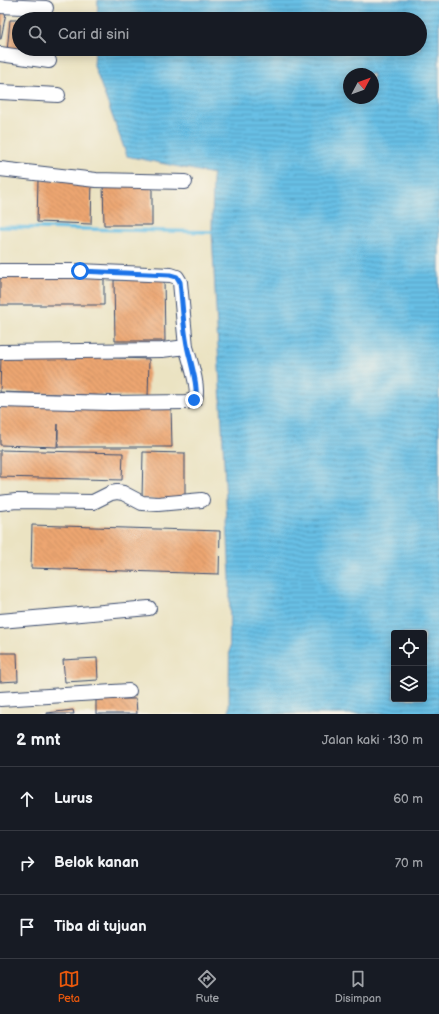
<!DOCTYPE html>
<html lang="id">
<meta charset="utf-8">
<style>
:root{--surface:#171b24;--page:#20242c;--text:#f1f3f6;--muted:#9ea1a6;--line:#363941;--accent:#ea580c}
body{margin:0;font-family:"Balsamiq Sans",sans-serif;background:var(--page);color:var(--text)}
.controls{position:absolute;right:12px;bottom:12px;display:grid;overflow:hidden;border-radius:4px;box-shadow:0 2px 10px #0003}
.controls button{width:36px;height:36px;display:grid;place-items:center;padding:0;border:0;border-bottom:1px solid var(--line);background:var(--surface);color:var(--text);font:20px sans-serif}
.compass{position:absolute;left:343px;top:68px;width:36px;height:36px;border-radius:50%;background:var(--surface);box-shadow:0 2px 10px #0003;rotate:49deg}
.stop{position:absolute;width:12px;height:12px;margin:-9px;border:3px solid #1a73e8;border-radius:50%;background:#fff}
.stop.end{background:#1a73e8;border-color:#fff;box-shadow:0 1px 4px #0008}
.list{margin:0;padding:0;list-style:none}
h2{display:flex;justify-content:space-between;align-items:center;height:52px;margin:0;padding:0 16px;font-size:17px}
h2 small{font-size:13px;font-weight:400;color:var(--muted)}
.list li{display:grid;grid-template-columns:26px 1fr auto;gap:12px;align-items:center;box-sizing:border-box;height:64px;padding:0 16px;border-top:1px solid var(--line)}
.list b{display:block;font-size:15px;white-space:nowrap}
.list em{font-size:13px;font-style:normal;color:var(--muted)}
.icon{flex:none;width:22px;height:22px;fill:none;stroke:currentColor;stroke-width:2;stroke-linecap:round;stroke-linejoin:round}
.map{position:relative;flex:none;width:439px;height:714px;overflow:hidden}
.search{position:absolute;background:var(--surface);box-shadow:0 2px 10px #0003;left:12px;right:12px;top:12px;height:44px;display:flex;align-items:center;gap:10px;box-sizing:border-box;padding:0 14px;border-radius:22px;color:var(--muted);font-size:15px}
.sheet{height:244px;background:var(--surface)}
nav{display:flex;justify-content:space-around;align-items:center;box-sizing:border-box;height:56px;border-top:1px solid var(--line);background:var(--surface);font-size:11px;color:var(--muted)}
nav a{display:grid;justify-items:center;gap:2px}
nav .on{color:var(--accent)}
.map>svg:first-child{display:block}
</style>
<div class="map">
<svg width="439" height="714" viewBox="0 0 439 714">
<defs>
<pattern id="water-rules" width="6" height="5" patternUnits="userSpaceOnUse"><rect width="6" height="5" fill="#68bfe5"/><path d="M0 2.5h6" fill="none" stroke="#559cbd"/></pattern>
<pattern id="building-back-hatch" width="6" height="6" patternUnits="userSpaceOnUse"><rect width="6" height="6" fill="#eda671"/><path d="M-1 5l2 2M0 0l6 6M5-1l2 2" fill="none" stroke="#bf8860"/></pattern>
</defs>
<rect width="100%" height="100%" fill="#f7f3e8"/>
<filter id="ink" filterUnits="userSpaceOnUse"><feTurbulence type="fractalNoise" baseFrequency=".025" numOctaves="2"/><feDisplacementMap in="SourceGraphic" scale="8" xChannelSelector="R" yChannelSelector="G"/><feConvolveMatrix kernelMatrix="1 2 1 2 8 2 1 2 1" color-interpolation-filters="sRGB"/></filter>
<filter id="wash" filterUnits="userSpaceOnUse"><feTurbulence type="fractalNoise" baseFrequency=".012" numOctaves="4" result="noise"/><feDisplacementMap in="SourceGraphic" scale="16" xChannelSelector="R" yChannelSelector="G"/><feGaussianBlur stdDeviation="0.9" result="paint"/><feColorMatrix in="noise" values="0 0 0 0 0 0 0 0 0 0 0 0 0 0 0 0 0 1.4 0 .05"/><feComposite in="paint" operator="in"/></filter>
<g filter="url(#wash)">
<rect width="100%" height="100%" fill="#ebe3c2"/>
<path fill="url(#water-rules)" stroke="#4277a2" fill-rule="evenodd" d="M98,0H439V714H229L230,578L212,232L213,174L127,156L94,66L95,49H420V19H97ZM349,74H373V98H349ZM394,633H424V699H394Z"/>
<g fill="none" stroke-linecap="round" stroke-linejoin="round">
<path stroke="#68bfe5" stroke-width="3.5" d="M0,227L212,232"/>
</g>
<g id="blocks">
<path fill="url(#building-back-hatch)" d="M0,12L6,13L1,39H0Z
M10,20H19V49H22V52H7Z
M38,180L92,181L91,224L37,222Z
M152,182V225H104L103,183Z
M0,274H104V305H0Z
M164,279L165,341H115L114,280Z
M1,354L149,359L148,397L0,392Z
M0,405L171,406L172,447H58V424L57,447L0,445Z
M0,450L123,453L122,480L0,477Z
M143,452L185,453V500L142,499Z
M32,525L220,531L219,574L31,568Z
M0,653H17L18,681L0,682Z
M97,658L98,680L65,682L63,660Z
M96,699H136L137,714H96Z
M73,710L74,714H47V713Z"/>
</g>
</g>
<g filter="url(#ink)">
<use href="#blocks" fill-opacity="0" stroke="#3a4a6d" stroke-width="1"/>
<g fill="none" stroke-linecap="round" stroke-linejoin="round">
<defs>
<path id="minor" d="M0,6L46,8
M0,54L49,61
M0,92L58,95
M0,169L96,180L185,182
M0,271H79L171,275L177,277L180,282L186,347
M0,352L162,350L186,347C189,357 201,392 194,400L186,402L109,403L0,400
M0,503L16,501L93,502L111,493L117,492L123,493L142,503L158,504L202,500
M0,621L149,608
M0,699L129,691"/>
</defs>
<use href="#minor" stroke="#3a4a6d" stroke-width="16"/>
<use href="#minor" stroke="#fff" stroke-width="14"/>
</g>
</g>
<g fill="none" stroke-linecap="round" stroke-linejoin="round" filter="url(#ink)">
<path stroke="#1a73e8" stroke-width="5" d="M80,271L170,275L177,277L180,282C183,307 183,334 190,358C192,367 200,394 194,400"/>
</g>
</svg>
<div class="controls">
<button><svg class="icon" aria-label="locate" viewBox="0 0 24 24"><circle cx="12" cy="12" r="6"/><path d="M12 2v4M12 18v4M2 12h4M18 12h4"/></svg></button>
<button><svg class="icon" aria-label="layers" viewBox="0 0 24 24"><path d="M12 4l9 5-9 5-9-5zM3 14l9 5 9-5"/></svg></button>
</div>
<svg class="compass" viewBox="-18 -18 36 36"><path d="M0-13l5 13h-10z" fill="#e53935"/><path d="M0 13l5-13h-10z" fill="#9ea1a6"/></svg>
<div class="stop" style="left:80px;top:271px"></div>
<div class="stop end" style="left:194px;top:400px"></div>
<div class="search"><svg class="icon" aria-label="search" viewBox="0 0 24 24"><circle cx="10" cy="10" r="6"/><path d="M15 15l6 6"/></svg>Cari di sini</div>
</div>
<section class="sheet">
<h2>2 mnt<small>Jalan kaki · 130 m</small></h2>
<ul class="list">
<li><svg class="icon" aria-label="ahead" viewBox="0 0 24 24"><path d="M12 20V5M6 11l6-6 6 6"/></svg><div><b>Lurus</b></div><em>60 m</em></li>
<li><svg class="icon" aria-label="right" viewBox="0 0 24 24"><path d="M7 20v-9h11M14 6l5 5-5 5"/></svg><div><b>Belok kanan</b></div><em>70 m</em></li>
<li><svg class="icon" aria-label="arrive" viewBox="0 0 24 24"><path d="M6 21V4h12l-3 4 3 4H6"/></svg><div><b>Tiba di tujuan</b></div></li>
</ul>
</section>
<nav>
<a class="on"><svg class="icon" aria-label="map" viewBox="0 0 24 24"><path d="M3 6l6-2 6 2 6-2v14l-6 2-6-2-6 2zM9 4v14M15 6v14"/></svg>Peta</a>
<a><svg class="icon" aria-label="directions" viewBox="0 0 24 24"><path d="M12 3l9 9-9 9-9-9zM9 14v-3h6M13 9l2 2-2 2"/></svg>Rute</a>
<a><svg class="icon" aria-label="saved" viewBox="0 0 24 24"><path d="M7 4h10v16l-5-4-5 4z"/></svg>Disimpan</a>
</nav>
